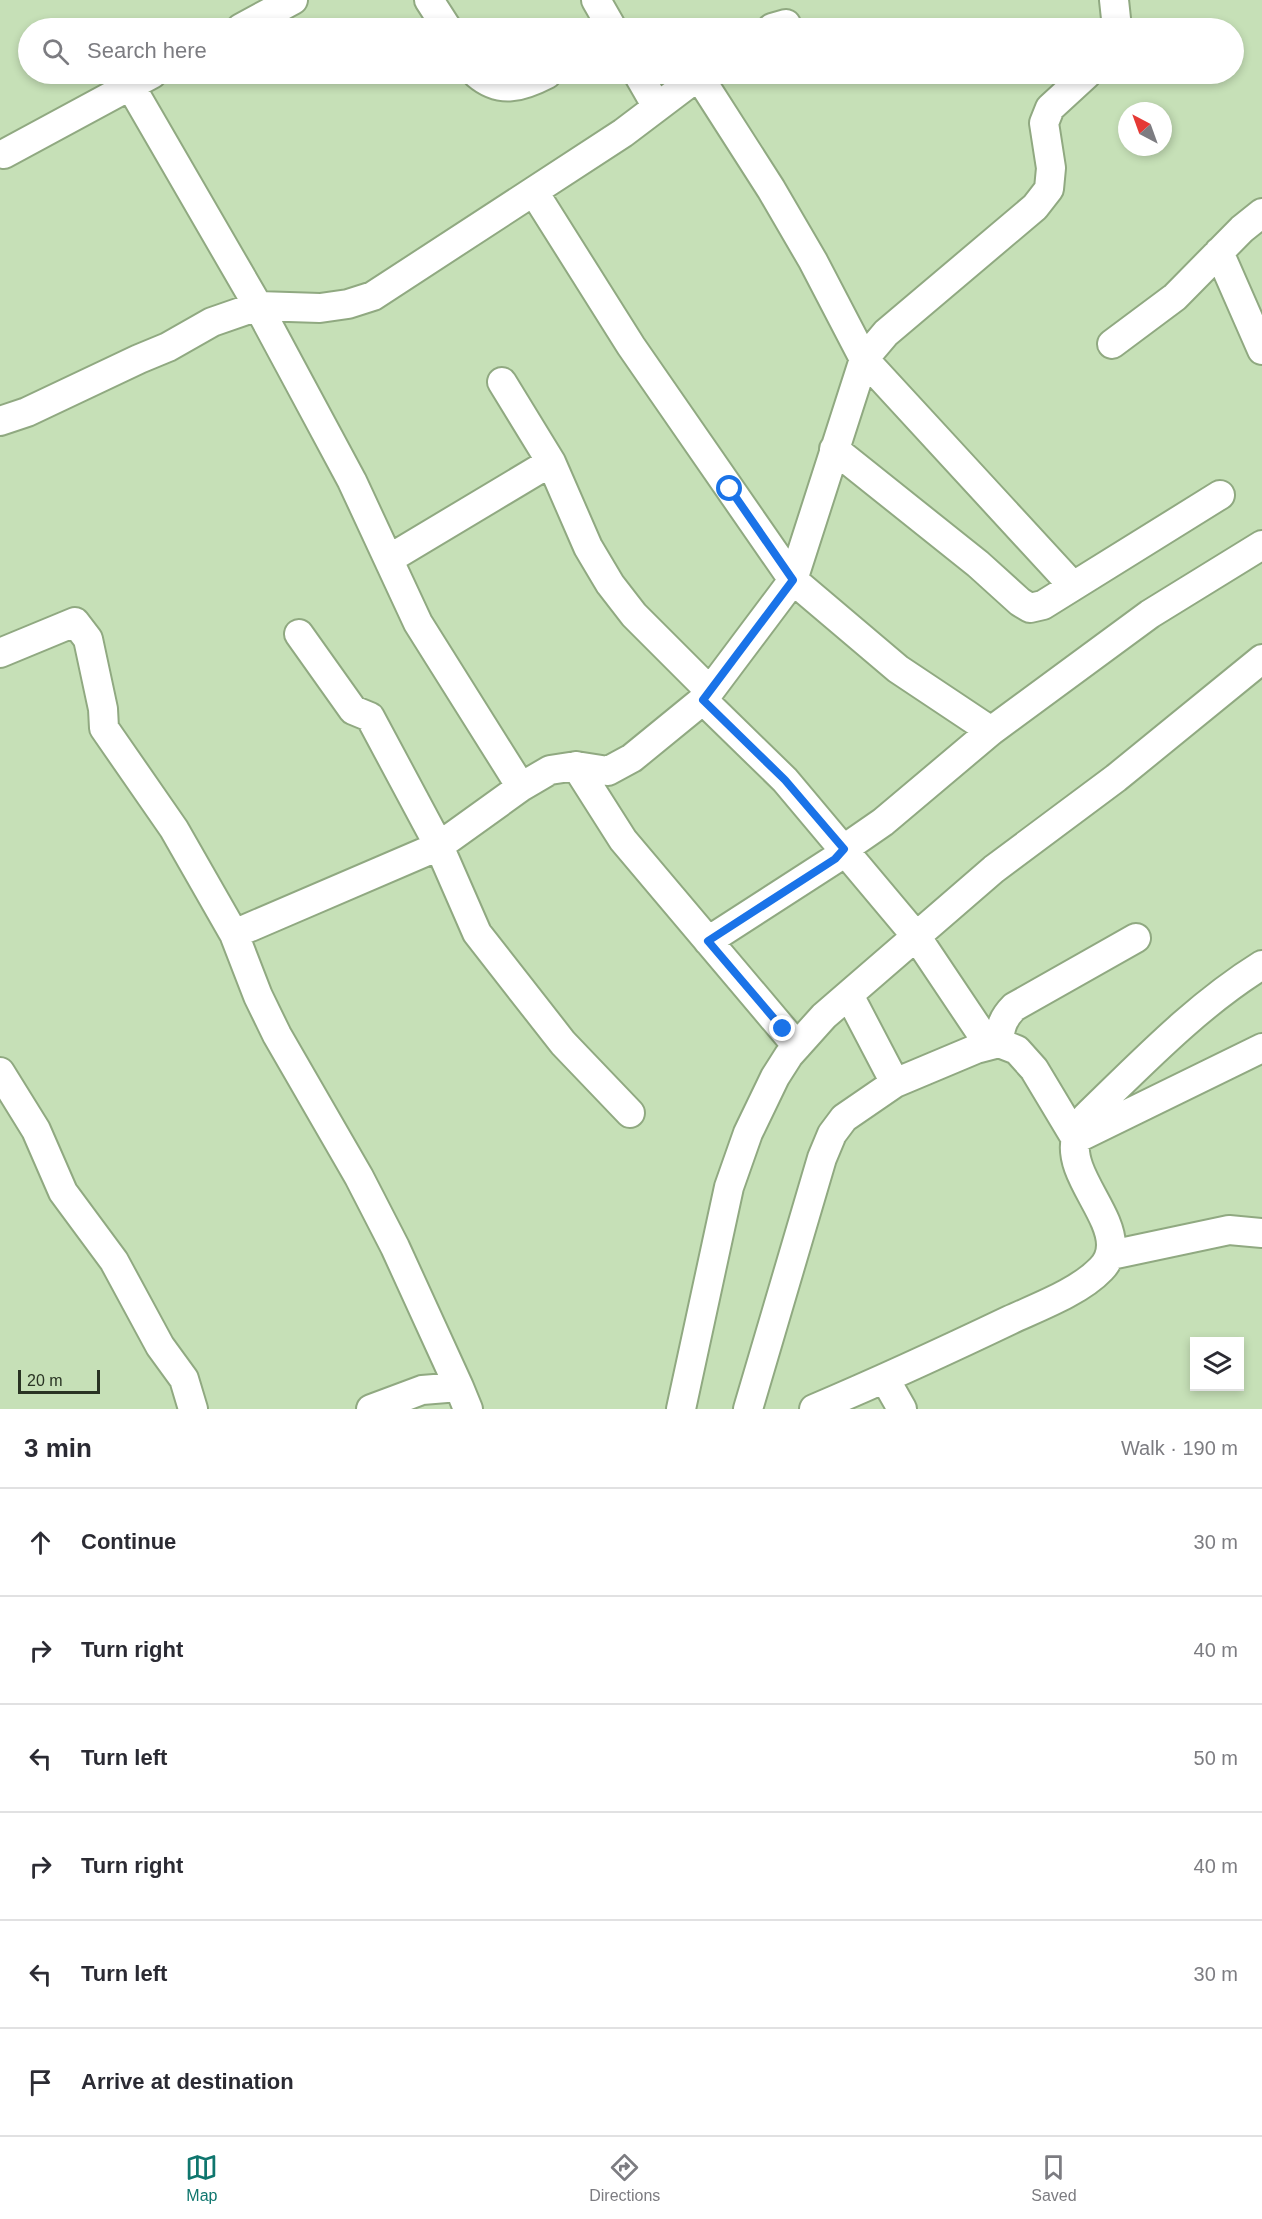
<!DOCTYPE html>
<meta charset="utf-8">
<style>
:root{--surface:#fff;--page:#f7f7f7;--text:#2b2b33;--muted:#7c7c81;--line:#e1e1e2;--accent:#0f766e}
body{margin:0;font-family:Arial,sans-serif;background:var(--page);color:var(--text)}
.controls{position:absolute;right:18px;bottom:18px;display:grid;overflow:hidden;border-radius:0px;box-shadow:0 3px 9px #0003}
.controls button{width:54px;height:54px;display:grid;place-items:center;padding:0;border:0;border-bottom:2px solid var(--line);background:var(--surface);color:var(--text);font:30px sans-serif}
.compass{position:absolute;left:1118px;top:102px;width:54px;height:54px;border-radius:50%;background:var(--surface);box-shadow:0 3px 9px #0003;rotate:319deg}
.scale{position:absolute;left:18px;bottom:15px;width:82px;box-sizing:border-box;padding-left:6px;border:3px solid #293323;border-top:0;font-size:16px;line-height:21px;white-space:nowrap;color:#293323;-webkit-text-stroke:4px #c6e0b7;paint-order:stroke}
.stop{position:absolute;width:18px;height:18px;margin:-14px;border:4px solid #1a73e8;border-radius:50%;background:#fff}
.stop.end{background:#1a73e8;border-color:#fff;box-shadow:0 2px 6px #0008}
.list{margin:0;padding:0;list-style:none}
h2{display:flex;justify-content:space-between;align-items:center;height:78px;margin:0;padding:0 24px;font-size:26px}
h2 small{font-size:20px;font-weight:400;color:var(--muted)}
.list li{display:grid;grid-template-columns:39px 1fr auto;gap:18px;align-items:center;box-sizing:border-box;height:108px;padding:0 24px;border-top:2px solid var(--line)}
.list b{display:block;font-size:22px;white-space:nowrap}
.list em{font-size:20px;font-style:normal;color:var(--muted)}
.icon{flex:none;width:33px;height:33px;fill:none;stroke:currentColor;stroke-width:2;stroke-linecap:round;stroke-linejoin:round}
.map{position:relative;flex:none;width:1262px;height:1409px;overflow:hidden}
.search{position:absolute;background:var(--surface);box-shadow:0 3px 9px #0003;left:18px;right:18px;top:18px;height:66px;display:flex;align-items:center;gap:15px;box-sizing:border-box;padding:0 21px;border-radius:33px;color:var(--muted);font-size:22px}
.sheet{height:726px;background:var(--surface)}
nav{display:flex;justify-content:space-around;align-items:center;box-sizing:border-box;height:84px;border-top:2px solid var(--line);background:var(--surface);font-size:16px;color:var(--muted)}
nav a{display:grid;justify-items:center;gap:3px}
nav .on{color:var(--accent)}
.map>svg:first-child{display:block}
</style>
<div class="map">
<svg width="1262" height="1409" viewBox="0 0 1262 1409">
<rect width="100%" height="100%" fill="#c6e0b7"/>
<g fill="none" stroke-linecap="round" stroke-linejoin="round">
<defs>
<path id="minor" d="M429,0L447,28
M596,0L612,28
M1114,0L1117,28
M241,28L293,0
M772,28L786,24
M477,74C500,94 522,87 547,74
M638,74L657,107
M698,75L771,189L813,261L864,359L1073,586
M130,85L258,306L352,481L418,623L521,787
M4,154L152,74
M534,192L631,346L793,580L898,669L991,731
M1219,252L1262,350
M1112,344L1175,297L1242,229L1262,213
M502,382L551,462L588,547L610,584L634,615L710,691
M0,421L27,412L139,359L168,347L212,322L258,306L320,308L348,304L373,296L623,133L701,74
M834,449L978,564L1020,602L1030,608L1043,605L1220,495
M389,559L551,462
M299,634L353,710L370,717L439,846L477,933L563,1043L630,1113
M0,653L75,622L88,639L103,709L104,728L174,829L234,934L258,996L277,1035L359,1177L395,1247L459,1387
M703,700L785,780L916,936L989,1045
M576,766L623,840L797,1046
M234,934L439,846L521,787L550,770L576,766L608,771L632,758L703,700L793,580L864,359L886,333L1035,207L1049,189L1051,168L1044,123L1050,108L1087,74
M708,941L835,859L844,849L883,822L991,731L1150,614L1262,545
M849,995L895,1083
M999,1043C1000,1027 1003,1018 1014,1007L1136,938
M0,1072L36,1130L63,1192L114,1261L160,1346L184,1379L193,1409
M1111,1255L1229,1230L1262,1233
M885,1379L902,1409
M371,1409L422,1390L459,1387L468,1409
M681,1409L729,1187L748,1133L775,1077L789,1055L824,1016L994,869L1116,778L1262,659
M748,1409L822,1158L832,1134L844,1118L895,1083L976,1049L999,1043L1017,1050L1034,1069L1076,1139L1262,1048
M814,1409C880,1381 945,1351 1010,1320C1038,1307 1079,1292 1101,1269C1108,1262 1111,1254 1111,1245C1111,1212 1067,1172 1076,1138C1078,1131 1083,1124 1086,1117C1142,1063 1196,1006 1262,965"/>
</defs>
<use href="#minor" stroke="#90a981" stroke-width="32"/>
<use href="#minor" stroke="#fff" stroke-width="28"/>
</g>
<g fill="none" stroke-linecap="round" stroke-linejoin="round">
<path stroke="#1a73e8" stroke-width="8" d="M730,489L793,580L703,700L785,780L844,849L835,859L708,941L783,1029"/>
</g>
</svg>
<div class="controls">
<button><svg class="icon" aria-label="layers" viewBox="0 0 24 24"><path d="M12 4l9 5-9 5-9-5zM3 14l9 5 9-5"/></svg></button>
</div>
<svg class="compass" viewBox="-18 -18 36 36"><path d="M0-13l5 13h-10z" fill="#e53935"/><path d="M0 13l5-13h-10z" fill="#7c7c81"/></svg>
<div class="scale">20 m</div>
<div class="stop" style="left:730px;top:489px"></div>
<div class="stop end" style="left:783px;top:1029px"></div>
<div class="search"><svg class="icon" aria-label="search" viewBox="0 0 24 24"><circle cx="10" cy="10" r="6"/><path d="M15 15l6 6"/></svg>Search here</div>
</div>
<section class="sheet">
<h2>3 min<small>Walk · 190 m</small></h2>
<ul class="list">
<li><svg class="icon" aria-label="ahead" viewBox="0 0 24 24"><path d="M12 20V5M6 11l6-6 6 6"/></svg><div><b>Continue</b></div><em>30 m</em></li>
<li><svg class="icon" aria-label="right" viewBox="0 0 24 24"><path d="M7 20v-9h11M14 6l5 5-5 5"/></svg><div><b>Turn right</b></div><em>40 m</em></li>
<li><svg class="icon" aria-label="left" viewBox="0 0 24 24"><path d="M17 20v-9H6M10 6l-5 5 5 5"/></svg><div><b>Turn left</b></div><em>50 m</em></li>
<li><svg class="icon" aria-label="right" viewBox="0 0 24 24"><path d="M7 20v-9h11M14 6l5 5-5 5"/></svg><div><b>Turn right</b></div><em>40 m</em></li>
<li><svg class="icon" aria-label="left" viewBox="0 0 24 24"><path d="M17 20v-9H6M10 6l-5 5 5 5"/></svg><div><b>Turn left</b></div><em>30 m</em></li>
<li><svg class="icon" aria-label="arrive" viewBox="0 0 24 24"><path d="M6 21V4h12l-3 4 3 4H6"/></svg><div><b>Arrive at destination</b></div></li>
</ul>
</section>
<nav>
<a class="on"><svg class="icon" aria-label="map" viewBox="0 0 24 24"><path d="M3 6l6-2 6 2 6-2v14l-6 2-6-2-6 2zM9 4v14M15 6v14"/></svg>Map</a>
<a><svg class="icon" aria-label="directions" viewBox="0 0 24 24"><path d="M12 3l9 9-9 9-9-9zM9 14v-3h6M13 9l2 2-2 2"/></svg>Directions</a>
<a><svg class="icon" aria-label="saved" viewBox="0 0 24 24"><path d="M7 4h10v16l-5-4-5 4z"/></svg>Saved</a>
</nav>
